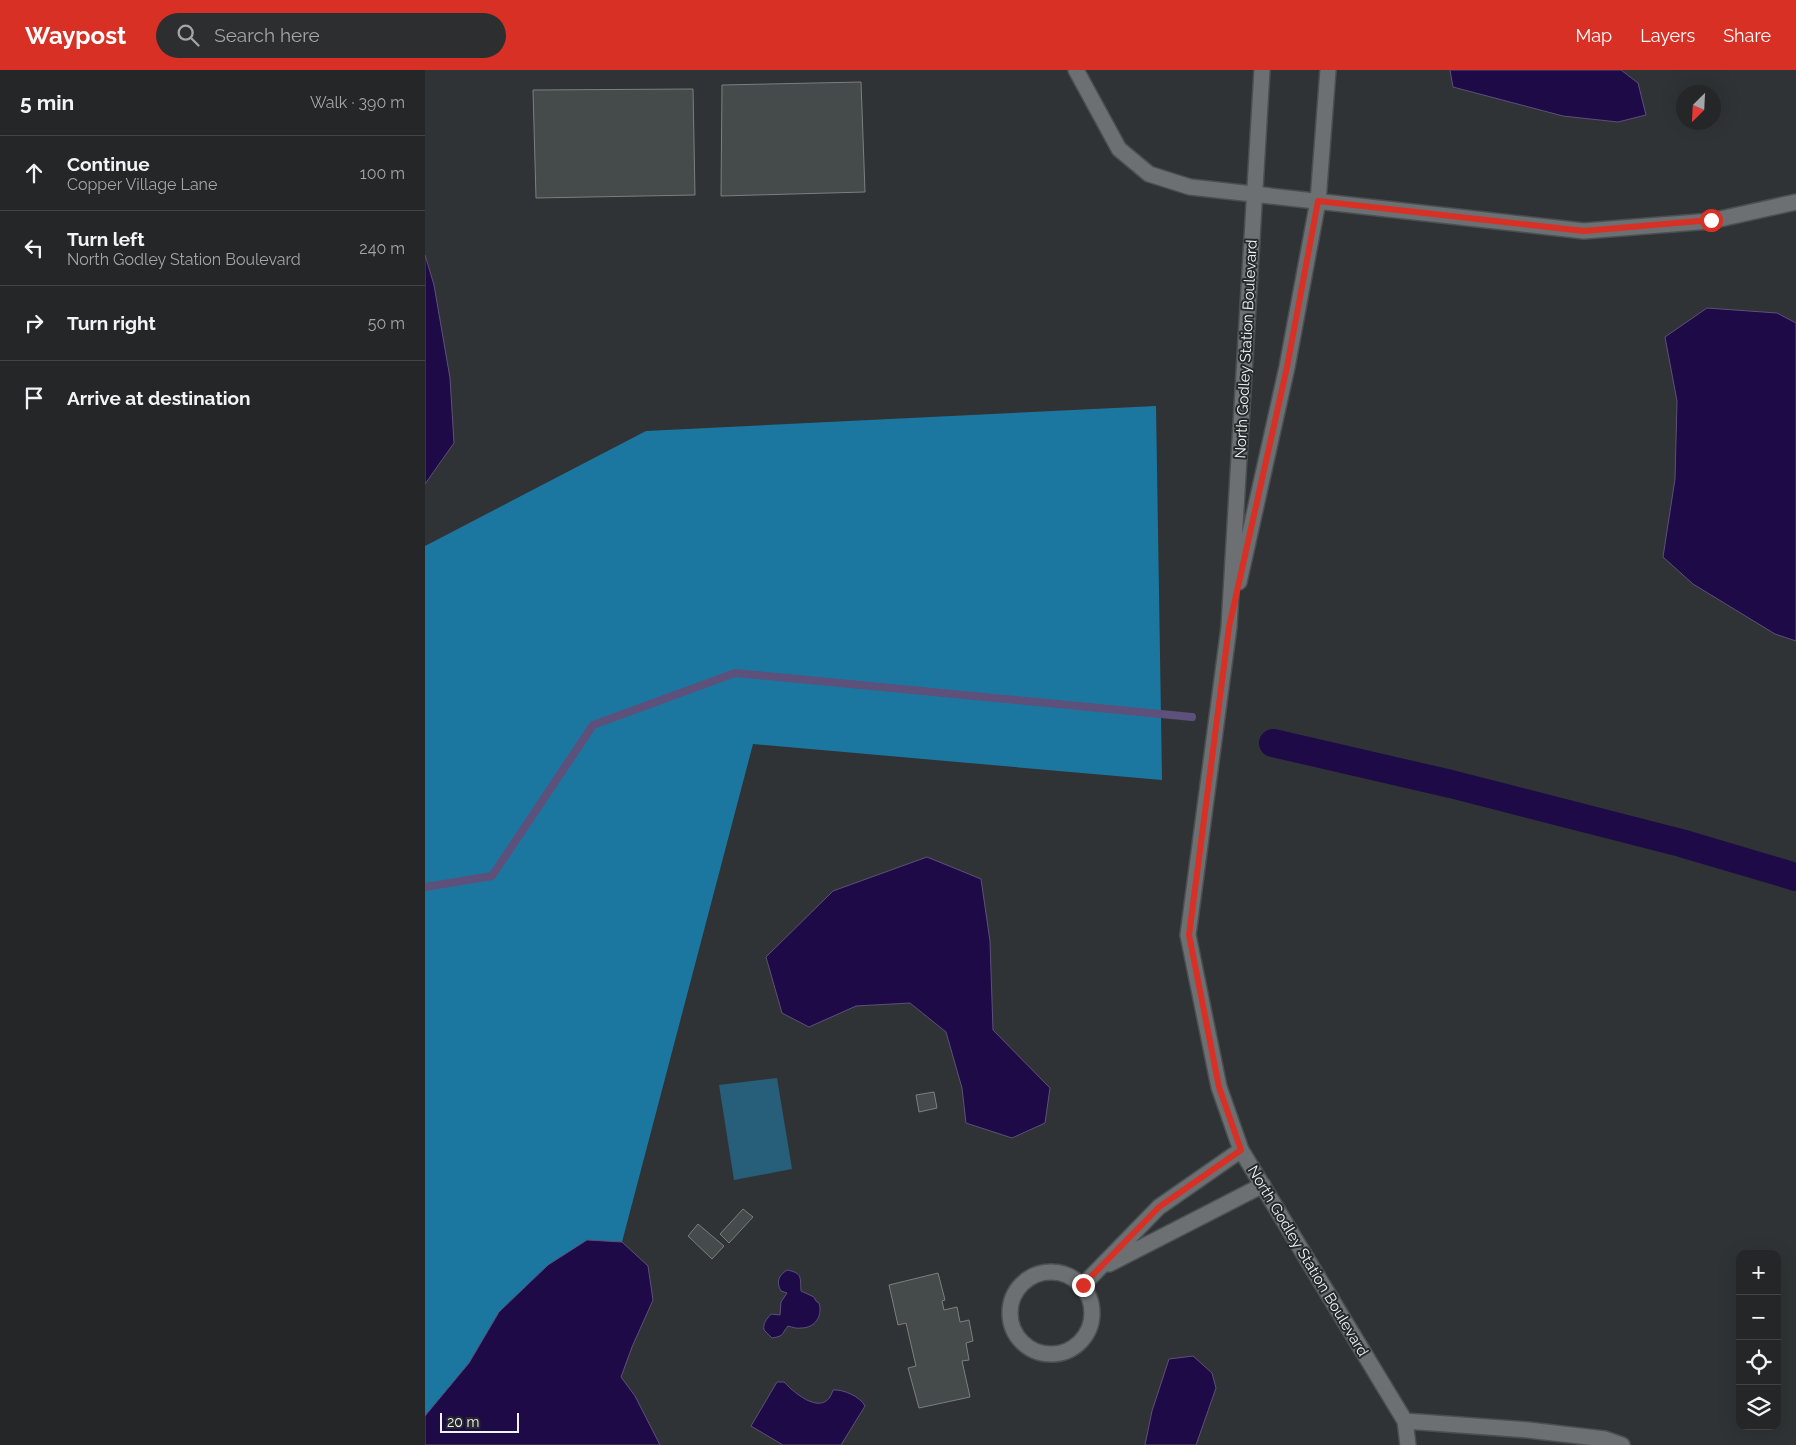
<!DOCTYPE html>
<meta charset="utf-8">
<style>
:root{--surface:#242628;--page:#2c2e30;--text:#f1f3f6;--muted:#a3a5a8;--line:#414345;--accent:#d93025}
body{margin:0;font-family:Raleway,sans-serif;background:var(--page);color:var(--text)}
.controls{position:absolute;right:15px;bottom:15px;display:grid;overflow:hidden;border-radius:10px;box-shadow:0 5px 20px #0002}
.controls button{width:45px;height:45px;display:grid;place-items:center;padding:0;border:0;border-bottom:1px solid var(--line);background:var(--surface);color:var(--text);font:25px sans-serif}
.compass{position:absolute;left:1251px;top:15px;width:45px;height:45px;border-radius:50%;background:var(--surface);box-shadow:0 5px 20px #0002;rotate:204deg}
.scale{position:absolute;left:15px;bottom:12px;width:79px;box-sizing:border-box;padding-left:5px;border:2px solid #f1f3f4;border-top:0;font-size:14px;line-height:18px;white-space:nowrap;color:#f1f3f4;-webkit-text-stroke:4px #26292b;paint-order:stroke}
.stop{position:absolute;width:15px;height:15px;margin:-11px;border:4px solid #d93025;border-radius:50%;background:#fff}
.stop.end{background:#d93025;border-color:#fff;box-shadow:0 1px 5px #0008}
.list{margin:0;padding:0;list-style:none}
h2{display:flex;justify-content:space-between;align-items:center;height:65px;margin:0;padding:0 20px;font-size:21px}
h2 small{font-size:16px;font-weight:400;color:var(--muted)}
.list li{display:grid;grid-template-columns:32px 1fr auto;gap:15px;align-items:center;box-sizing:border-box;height:75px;padding:0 20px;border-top:1px solid var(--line)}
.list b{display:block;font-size:19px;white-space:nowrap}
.list p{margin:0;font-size:16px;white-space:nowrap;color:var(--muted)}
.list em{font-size:16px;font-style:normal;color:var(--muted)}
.icon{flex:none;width:28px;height:28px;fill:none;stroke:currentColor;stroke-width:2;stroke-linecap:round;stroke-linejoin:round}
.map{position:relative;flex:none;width:1371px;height:1375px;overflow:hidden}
header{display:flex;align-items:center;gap:30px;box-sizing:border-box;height:70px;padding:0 25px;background:var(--accent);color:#fff}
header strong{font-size:24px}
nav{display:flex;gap:28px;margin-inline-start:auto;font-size:18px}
.search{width:350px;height:45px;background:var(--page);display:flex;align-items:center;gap:12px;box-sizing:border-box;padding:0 18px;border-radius:28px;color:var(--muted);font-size:19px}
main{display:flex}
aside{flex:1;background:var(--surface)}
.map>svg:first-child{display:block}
</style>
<header>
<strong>Waypost</strong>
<div class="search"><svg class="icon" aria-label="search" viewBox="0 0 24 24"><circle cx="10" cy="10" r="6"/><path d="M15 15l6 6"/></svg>Search here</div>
<nav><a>Map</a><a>Layers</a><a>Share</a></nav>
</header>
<main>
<aside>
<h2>5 min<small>Walk · 390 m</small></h2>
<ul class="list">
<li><svg class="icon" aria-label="ahead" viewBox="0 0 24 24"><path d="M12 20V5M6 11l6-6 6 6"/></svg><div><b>Continue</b><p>Copper Village Lane</p></div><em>100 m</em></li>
<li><svg class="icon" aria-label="left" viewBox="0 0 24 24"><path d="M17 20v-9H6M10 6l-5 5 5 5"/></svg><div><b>Turn left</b><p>North Godley Station Boulevard</p></div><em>240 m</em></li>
<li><svg class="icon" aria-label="right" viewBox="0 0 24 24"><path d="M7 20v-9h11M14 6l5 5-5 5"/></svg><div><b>Turn right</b></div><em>50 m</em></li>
<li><svg class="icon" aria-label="arrive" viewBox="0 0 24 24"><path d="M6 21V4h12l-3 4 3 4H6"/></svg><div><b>Arrive at destination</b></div></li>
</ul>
</aside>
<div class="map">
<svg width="1371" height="1375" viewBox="0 0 1371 1375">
<rect width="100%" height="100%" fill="#303335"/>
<path fill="#275e7a" d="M352,1008L367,1099L309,1110L294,1015Z"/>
<path fill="#1c77a0" d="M731,336L737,710L328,674L197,1172L162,1170L74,1242L44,1293L0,1346V476L221,361Z"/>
<path fill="#1d0a46" stroke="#5d507a" d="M1025,0H1196L1213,13L1221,45L1193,52L1138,46L1028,17Z
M0,185L9,215L25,308L29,373L0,414Z
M1282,238L1352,243L1371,253V571L1350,564L1268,514L1238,487L1250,409L1252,331L1240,267Z
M502,787L556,809L565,871L568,960L625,1018L620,1053L587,1068L541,1053L537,1018L521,962L485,933L431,936L384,957L357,943L341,887L408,821Z
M162,1170L197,1172L223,1196L228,1230L207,1277L196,1307L210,1326L235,1375H0V1346L44,1293L74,1242L123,1195Z
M362,1200C378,1203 375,1208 376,1221L389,1227L391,1231L394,1233C398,1246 390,1258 376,1258C372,1259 367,1257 363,1256C356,1264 360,1266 347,1268L339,1260C338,1253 341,1250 346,1244L355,1245L356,1232L362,1223L356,1221C351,1212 353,1206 362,1200Z
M768,1286L787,1303L791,1318L771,1375H720L727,1341L744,1289Z
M352,1312H359C371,1325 400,1348 408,1320C418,1319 436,1327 440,1336L416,1375H358L326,1356Z"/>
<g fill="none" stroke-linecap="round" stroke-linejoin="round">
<path stroke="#5d507a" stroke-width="8" d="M0,817L67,806L168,655L310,603L767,647"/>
<path stroke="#1d0a46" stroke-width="28" d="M848,673L1026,714L1256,773L1371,807"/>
</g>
<path fill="#454a4a" stroke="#7a7f80" d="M436,12L440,122L296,126L297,15Z
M268,19L270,125L111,128L108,20Z
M509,1022L512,1038L494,1042L491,1025Z
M318,1139L328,1147L304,1173L295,1164Z
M273,1154L299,1176L287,1189L263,1166Z
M513,1203L520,1230L517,1231L519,1240L532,1237L535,1252L544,1250L548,1271L541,1273L544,1290L537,1291L545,1327L494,1338L483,1298L491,1296L481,1253L473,1255L464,1215Z"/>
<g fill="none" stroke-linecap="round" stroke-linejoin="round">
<defs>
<path id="minor" d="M651,0L694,79L724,104L765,117L1159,161L1286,151L1371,132
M837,0L804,557L763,865L794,1017L816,1080L980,1351L983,1375
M814,512L862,297L893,131L903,0
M684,1194L838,1115
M585 1243a41 41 0 1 1 82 0a41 41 0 1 1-82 0Z
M658,1215L734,1137L816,1080
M980,1351L1103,1360L1180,1369L1197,1375"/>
</defs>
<use href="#minor" stroke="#4c4f51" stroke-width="18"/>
<use href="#minor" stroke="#6c7072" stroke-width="15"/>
</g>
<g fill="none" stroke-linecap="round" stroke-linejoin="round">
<path stroke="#d93025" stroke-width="6" d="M658,1215L734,1137L816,1080L794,1017L764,865L804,557L862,297L893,131L1159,161L1286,150"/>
</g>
<g text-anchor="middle" stroke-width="4" stroke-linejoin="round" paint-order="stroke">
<g font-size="15" fill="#f1f3f4" stroke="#26292b">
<text transform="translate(821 279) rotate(-87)" y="5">North Godley Station Boulevard</text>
<text transform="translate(883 1191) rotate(59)" y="5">North Godley Station Boulevard</text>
</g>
</g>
</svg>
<div class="controls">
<button>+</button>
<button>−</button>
<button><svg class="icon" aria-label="locate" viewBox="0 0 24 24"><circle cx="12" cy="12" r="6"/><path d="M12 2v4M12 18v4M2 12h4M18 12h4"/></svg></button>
<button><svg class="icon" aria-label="layers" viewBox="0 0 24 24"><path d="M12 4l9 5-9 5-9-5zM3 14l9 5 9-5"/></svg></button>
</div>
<svg class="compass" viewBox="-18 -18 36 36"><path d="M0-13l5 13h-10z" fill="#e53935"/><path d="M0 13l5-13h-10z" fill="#a3a5a8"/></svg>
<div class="scale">20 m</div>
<div class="stop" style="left:1286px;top:150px"></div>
<div class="stop end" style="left:658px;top:1215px"></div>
</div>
</main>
